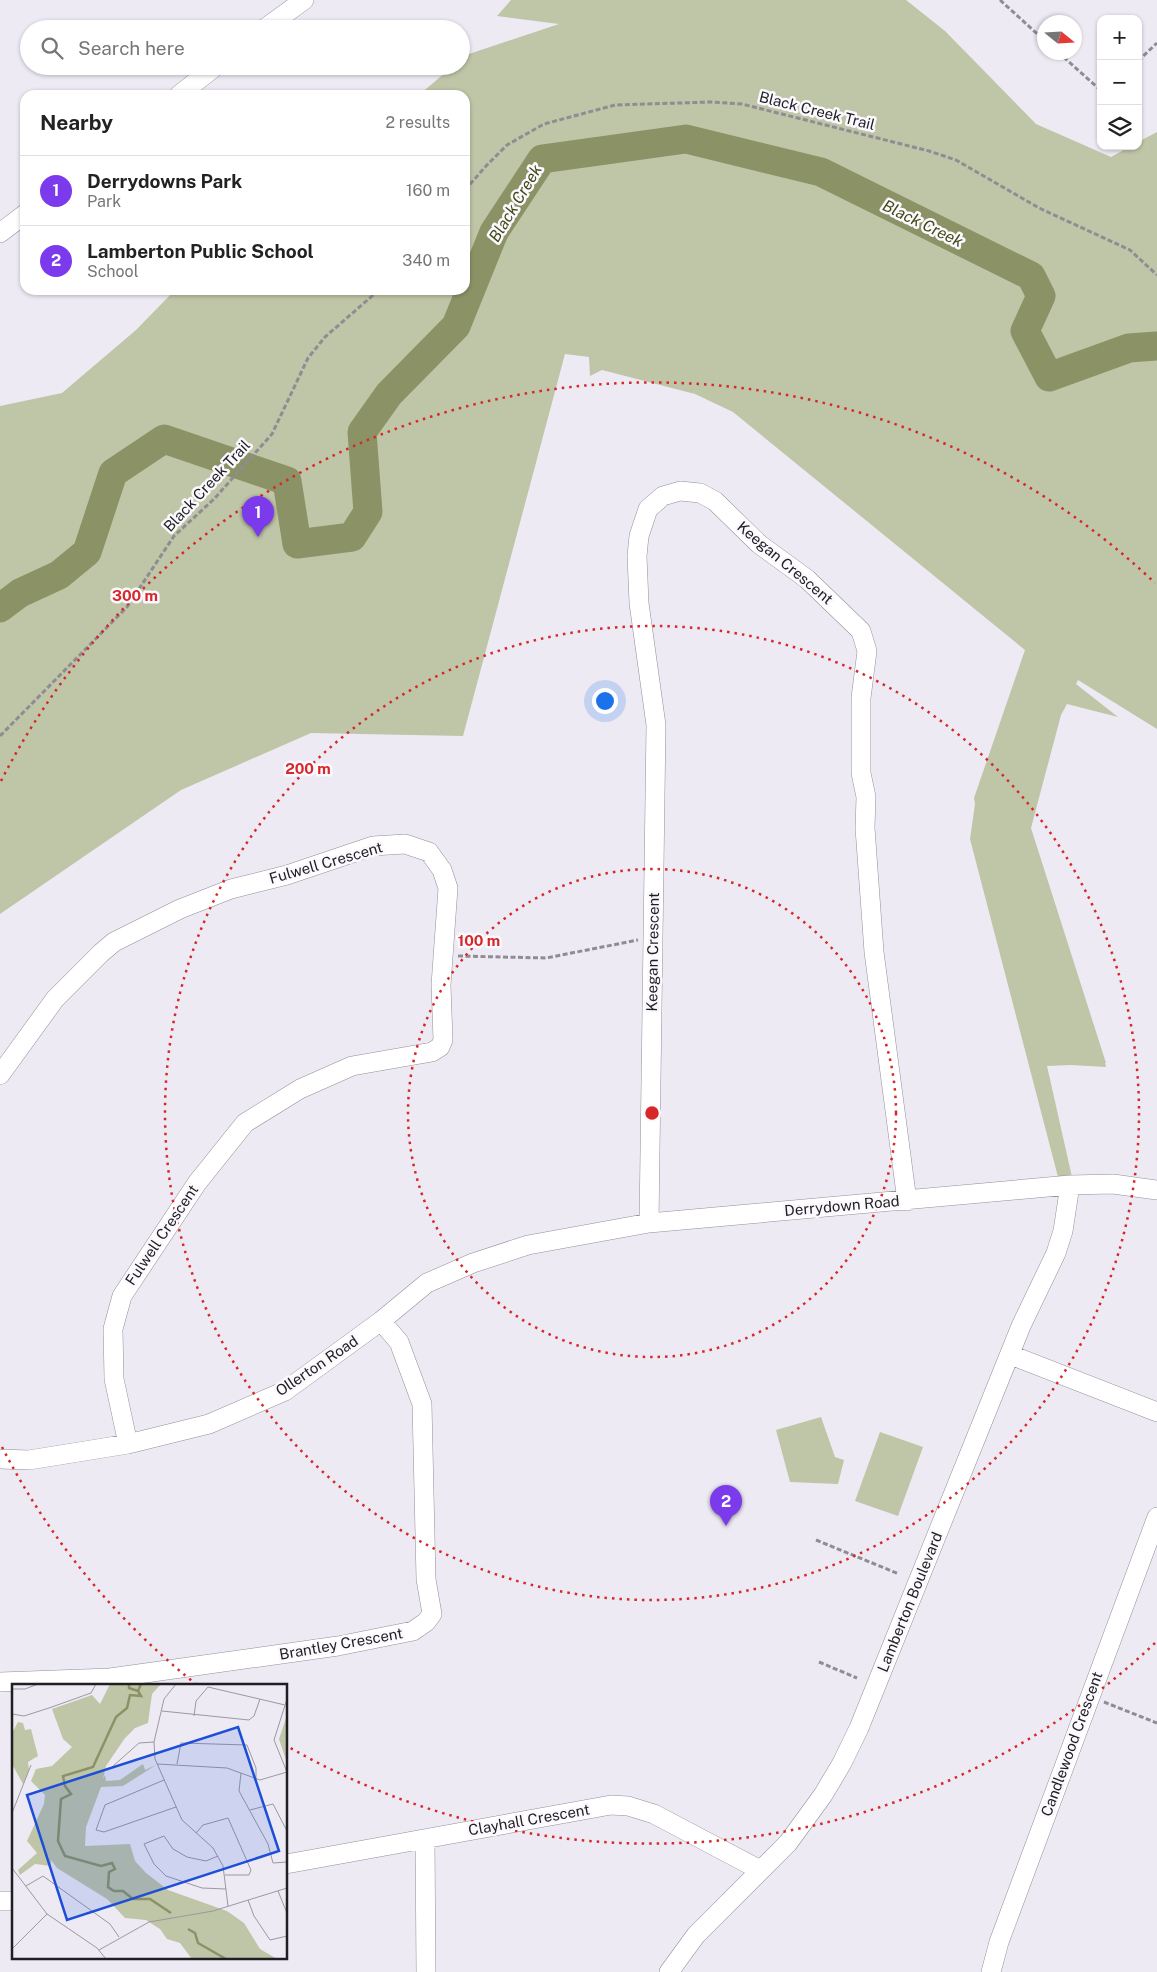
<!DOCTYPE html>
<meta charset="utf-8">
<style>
:root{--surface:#fff;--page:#f6f6f6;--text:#222;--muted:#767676;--line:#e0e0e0;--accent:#7c3aed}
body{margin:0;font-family:"Public Sans",sans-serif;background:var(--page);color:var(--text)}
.controls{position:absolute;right:15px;top:15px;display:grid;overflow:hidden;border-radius:10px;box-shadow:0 1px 4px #0004}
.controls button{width:45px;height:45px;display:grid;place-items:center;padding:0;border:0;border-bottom:1px solid var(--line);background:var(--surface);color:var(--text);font:25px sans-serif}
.compass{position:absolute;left:1037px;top:15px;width:45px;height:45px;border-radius:50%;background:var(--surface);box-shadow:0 1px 4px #0004;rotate:108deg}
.you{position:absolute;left:604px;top:700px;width:18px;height:18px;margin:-12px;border:4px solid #fff;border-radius:50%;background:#1a73e8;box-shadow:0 0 0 8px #1a73e833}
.badge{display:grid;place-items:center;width:32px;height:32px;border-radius:50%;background:var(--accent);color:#fff;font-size:16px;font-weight:700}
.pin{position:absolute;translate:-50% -41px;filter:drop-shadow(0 1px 2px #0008)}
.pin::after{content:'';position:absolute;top:26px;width:18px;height:15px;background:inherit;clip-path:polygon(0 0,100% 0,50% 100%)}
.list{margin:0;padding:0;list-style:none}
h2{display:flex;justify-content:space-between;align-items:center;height:65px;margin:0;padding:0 20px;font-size:21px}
h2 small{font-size:16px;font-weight:400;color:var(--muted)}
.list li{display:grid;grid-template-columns:32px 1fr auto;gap:15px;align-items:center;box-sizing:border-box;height:70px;padding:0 20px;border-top:1px solid var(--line)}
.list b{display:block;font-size:19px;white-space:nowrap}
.list p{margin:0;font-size:16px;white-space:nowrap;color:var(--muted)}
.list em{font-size:16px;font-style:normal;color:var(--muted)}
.icon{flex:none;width:28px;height:28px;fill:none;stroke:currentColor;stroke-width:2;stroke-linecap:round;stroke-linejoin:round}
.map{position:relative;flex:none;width:1157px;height:1972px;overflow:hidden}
.search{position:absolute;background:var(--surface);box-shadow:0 1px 4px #0004;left:20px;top:20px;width:450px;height:55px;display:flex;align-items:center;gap:12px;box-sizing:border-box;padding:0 18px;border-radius:28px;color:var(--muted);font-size:19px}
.panel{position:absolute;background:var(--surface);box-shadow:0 1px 4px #0004;left:20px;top:90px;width:450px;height:205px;border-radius:15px}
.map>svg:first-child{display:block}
</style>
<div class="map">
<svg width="1157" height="1972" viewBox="0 0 1157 1972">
<rect width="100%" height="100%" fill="#eeeaf4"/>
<path fill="#bfc5a7" d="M511,0H906L945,31L1036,124L1111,157L1131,146H1138V142L1157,132V729L1078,680L1076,684L1118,717L1067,704L1061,715L1031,828L1106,1063H1105L1106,1067L1071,1065L1047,1066L1072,1177H1058L970,839L975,804L974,798L1025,650L733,412L695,394L602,370L590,376L589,357L565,354L463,736L311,733L181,790L0,914V406L62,393L136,330L175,290H181V293L185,290H465V95H419L453,66H461V60L466,55L559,24L497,16Z
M821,1417L835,1457L844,1460L838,1484L790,1482L776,1430Z
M880,1432L923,1447L898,1516L855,1501Z"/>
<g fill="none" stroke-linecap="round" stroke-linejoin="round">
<path stroke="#8b9266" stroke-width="29" d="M0,608L20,593L59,575L87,552L113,473L164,439L287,481L297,544L352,537L368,512L362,432L389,394L456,326L494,232L542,159L686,139L821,172L1031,276L1041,296L1025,331L1049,377L1129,348L1157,346"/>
<defs>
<path id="minor" d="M264,29L304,0
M179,95L216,66
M0,233L25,214
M0,1075L55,999L101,953L114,942L180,909L231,889L287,875L373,846L405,844L429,852L442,870L448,888L441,985L443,1040L440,1047L432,1052L352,1066L300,1089L245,1123L197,1183L122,1296L113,1329L114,1379L128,1444
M649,1223L656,725L639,603L637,556L639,536L648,509L663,496L680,491L700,493L715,501L759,544L807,579L861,631L867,651L861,698V773L866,797L865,828L874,952L907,1201
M1011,1355L1157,1412
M0,1459L29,1460L128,1444L209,1424L285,1391L381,1321L427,1283L473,1263L528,1245L649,1223L1070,1185L1113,1184L1157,1190
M0,1682L110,1678L338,1646L413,1631L426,1622L432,1614L426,1579L422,1404L399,1342L381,1321
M425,1839L426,1972
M286,1864L611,1805L628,1806L654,1814L760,1870
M0,1901H14
M669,1972L696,1935L788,1843L823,1795L842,1763L859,1728L1021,1326L1056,1253L1063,1231L1070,1185
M991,1972L999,1942L1157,1517"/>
</defs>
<use href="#minor" stroke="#938f99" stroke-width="20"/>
<path stroke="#8f8c93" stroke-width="3" stroke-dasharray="5 2.5" stroke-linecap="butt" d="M1000,0L1044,40
M1058,52L1098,88L1101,86
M1138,61L1157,43
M465,190L486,166L507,145L544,124L615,105L711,102L742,104L929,151L956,160L1039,208L1130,250L1157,275
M0,736L127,607L174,536L214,499L272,434L308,358L325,337L379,290
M458,956L546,958L638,940
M816,1540L899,1574
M819,1662L857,1678
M1104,1702L1157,1723"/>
<use href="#minor" stroke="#fff" stroke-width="19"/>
</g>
<g fill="none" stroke="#d62828" stroke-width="2.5" stroke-dasharray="2.5 5">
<circle cx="652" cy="1113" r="244"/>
<circle cx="652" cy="1113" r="487"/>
<path d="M1155 1643A731 731 0 0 1 287 1746M197 1685A731 731 0 0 1 1 1445M1 781A731 731 0 0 1 1155 583"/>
</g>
<g text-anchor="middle" stroke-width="5" stroke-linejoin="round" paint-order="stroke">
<g font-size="15" fill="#1f1e21" stroke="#fbf8fe">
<text transform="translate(817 111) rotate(14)" y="5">Black Creek Trail</text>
<text transform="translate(207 486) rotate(-47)" y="5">Black Creek Trail</text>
<text transform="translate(785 563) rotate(40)" y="5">Keegan Crescent</text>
<text transform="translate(326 863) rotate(-16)" y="5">Fulwell Crescent</text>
<text transform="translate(653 952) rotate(-89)" y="5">Keegan Crescent</text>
<text transform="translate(842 1206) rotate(-5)" y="5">Derrydown Road</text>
<text transform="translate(162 1235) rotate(-56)" y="5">Fulwell Crescent</text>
<text transform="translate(317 1366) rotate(-34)" y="5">Ollerton Road</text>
<text transform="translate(910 1602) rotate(-68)" y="5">Lamberton Boulevard</text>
<text transform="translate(341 1644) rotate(-10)" y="5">Brantley Crescent</text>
<text transform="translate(1072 1744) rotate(-70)" y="5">Candlewood Crescent</text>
<text transform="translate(529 1820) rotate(-10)" y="5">Clayhall Crescent</text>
</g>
<g font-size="16" font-style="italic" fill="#434914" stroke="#fbf8fe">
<text transform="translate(515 203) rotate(-59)" y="6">Black Creek</text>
<text transform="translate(923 223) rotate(26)" y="6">Black Creek</text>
</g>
</g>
<g transform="translate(12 1684)">
<rect width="275" height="275" fill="#eeeaf4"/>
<path d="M98,0H149L140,10L136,39L123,44L113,54L94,82L91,95L93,91L94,97L108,96L131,80L133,86L144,81L111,102L89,103L74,143L73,162L118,160L123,177L134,189L156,206L215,227L232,239L248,265L265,275H180L168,259L155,255L148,245L134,236L113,234L95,215L45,184L39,176V182L23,180L8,191L6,186L25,169L15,157L32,120L33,111L19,97L24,85L40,82L60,63L51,55L40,25L80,11L88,20ZM275,31V79L267,55ZM6,38L11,39L13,46L19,45L26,72L16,78L17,86L11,100L0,80V49Z" fill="#bfc5a7"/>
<path fill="none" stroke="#8b9266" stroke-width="2.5" d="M117,0V4L126,7L129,0M126,7L129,12L118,11L115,24L104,33L81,83L51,92L53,102L59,110L49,115L46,157L53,172L89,182L100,179L103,185L97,188L96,203L102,207H111L121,215H138L159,229M176,245L183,249L186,259L214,275"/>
<path fill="none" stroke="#9b98a0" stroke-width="1" d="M164,0L152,15L142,58L143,75L170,136L201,164L211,182L216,222M0,5H13L26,0M275,15L262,56L275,88M150,27L237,36L242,32L248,15M0,30L12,32L37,24L79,9L84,0M182,32L184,17L196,3L273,21M145,80L215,84L248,96L275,88M165,80L169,59L235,61L244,84V95M100,83L127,59L142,58M229,89L227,107L256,160L261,179L275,178M152,96L93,121L84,146L92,148L164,123M238,126L261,120L275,147M0,129L19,81M184,149L191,141L216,134L239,186L237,191H213M206,172L194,177L175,173L161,165L152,152L132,160L142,180L154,192L190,204L214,205M0,184L35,230L85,264L94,275M14,202L31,192L98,240L107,253M266,207L275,229M236,216L242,232L258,256L275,252M0,265L35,230M87,266L137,238L201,227L275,204"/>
<path fill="#1d4ed8" fill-opacity="0.15" stroke="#1d4ed8" stroke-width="2.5" d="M226,43L267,167L55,236L15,111Z"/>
<rect width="275" height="275" fill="none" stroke="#1f1e21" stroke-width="2.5"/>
</g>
<circle cx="652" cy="1113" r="8" fill="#d62828" stroke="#fbf8fe" stroke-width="2.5"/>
<g font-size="15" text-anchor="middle" font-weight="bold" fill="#d62828" stroke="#fbf8fe" stroke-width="5" stroke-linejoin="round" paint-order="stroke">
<text x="135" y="601">300 m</text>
<text x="308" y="774">200 m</text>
<text x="479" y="946">100 m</text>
</g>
</svg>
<div class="controls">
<button>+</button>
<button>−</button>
<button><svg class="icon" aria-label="layers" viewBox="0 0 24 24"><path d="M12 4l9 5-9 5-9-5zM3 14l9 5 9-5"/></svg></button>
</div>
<svg class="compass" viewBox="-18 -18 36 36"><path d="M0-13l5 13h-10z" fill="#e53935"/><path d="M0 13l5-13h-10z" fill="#767676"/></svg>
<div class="you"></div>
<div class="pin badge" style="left:258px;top:537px">1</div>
<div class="pin badge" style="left:726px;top:1526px">2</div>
<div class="search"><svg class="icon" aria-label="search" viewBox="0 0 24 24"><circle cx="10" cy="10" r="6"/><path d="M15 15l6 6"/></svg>Search here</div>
<section class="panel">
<h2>Nearby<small>2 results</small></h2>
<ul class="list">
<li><span class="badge">1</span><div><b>Derrydowns Park</b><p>Park</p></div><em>160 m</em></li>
<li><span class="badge">2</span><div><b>Lamberton Public School</b><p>School</p></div><em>340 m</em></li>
</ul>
</section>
</div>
